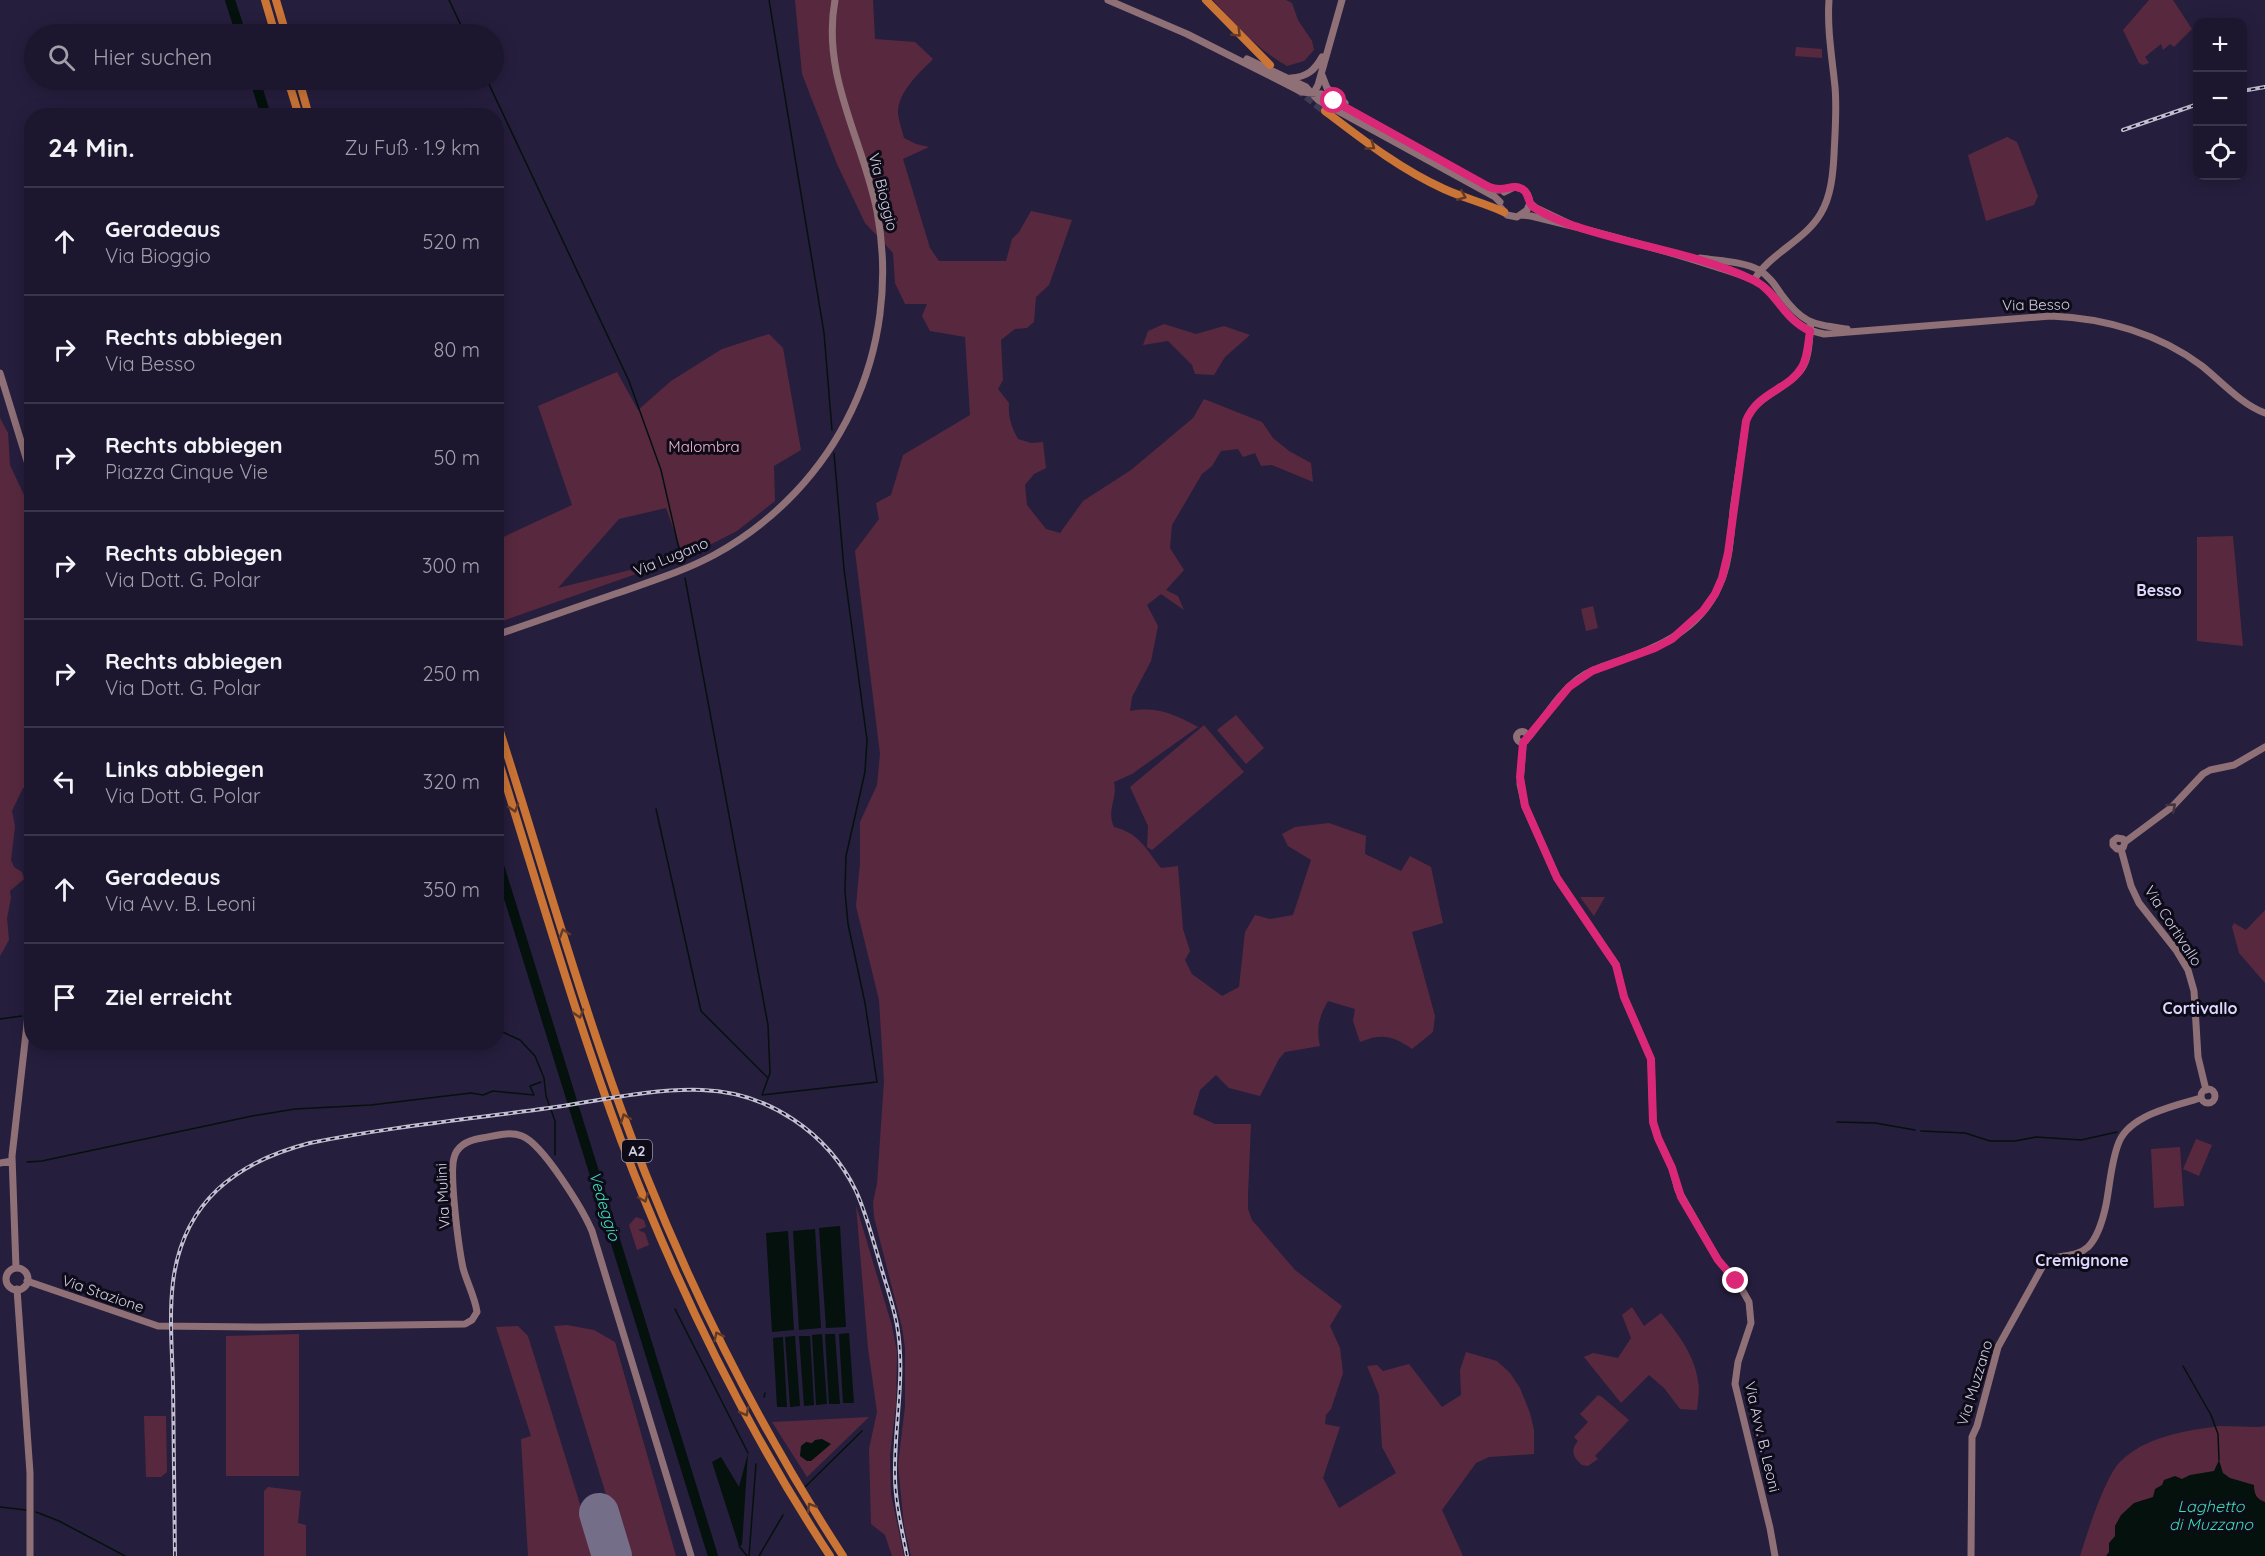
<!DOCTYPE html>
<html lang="de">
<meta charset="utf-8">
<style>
:root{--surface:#1c162e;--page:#251f36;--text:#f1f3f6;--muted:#a09faa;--line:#3a354a}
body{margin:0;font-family:Quicksand,sans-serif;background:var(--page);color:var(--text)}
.controls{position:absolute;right:18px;top:18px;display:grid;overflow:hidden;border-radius:12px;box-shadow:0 3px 15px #0003}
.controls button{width:54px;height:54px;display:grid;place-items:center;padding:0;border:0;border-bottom:2px solid var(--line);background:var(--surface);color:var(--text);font:30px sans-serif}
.stop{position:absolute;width:18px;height:18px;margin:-14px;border:4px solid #db2777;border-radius:50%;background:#fff}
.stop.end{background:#db2777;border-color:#fff;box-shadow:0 2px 6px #0008}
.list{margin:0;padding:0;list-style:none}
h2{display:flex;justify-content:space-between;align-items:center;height:78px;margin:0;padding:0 24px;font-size:26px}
h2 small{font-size:20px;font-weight:400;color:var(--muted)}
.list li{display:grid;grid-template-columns:39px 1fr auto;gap:18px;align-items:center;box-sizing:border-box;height:108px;padding:0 24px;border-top:2px solid var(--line)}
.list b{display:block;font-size:22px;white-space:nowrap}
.list p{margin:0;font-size:20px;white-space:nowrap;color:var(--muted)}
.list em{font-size:20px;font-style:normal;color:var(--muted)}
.icon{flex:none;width:33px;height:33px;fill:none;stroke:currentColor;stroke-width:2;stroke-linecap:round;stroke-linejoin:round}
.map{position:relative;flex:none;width:2265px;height:1556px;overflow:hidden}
.search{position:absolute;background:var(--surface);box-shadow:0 3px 15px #0003;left:24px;top:24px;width:480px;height:66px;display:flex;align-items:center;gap:15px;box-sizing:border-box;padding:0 21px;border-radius:33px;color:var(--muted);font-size:22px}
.panel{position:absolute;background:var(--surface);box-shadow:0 3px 15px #0003;left:24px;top:108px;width:480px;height:942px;border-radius:24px}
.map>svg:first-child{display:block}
</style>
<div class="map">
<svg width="2265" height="1556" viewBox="0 0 2265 1556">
<rect width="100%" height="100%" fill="#261e3d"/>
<path fill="#58293e" d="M873,0L875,39L915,42L933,59C919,73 897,93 898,114C899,122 902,130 904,138L916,144L929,147L903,159L930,248L939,261H1006L1012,239L1019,232L1031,211L1072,220L1049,285L1036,297L1034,322L1027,328L1015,329L1001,340L1003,380L998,389L1009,403C1008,417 1011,426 1018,439L1031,443L1043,442L1046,468L1034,474L1025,485L1027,505L1046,529L1060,533L1083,501L1131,470L1193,418L1204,399L1262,422L1273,438L1289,451L1311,463L1313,482L1272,465L1261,466L1255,453L1243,457L1238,449L1221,451L1212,466L1202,474L1172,525L1170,548L1184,570L1166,590L1178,596L1184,610L1161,594L1147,605L1158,626L1151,661L1132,697L1130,711C1156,706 1175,714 1198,727L1132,774L1114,782C1118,800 1106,809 1114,827C1139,833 1146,849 1161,868L1178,866L1183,929L1190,951L1185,960L1192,974L1222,996L1239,987L1245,932L1255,915L1270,919L1293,915L1311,860L1288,846L1282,834L1295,827L1329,823L1366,836L1365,854L1401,871L1410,856L1431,867L1443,923L1412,932L1435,1016L1433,1032L1412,1049C1393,1036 1382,1033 1360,1042L1353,1021L1355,1009L1328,1001C1319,1017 1316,1028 1320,1046L1285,1052L1279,1059L1260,1096L1229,1088L1216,1075L1200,1090L1193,1114L1215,1124H1251L1248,1195V1209L1252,1220L1295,1270L1342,1306L1330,1326L1340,1348L1343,1373L1331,1409L1326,1415L1325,1424L1340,1427L1323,1478L1339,1508L1396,1473L1382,1447L1379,1395L1367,1366L1377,1365L1383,1371L1409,1364L1442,1407L1461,1395L1460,1370L1466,1352L1497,1361L1510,1373L1520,1388L1530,1413L1534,1430V1454L1489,1457L1476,1463L1442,1510L1463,1556H911L904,1526L898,1465L905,1407V1348L902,1327L874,1217L873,1202L877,1184L884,1081L879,1000L856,906L860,863V822L877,785L880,754L855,551L879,519L876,503L891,495L903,455L970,415L965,337L930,331L922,316L927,304H905L895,283L893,253L865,223L837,164L802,74L795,0Z
M1213,0H1286L1292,3L1298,20L1312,41L1314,50L1304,61L1287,66C1258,50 1235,24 1213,0Z
M2149,0H2173L2192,29L2174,47L2170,44L2163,50L2161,44L2145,57L2149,63L2143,65L2139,63L2123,30Z
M1796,47L1822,49V58L1795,56Z
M2007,137L2017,142L2038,196L2034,205L1986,221L1968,155Z
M1164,324L1196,334L1224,326L1250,335L1225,357L1214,375L1195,374L1192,365L1168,341L1143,345L1148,331Z
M769,334L783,348L801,450L774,466L775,501L737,531L684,558L666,508L619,519L558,588L630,570L636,574L497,623V540L572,505L538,406L617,372L638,410L671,381L722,349Z
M0,418L8,433L10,465L31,510V789L23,788L12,811L15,826L11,860L14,867L22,872L24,879L10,891L11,898L7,918L9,940L0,956Z
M2233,536L2243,646L2197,641V537Z
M1593,606L1598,628L1586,631L1581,609Z
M1236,715L1264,748L1246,764L1217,730Z
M1204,725L1244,772L1152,850L1147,847L1148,826L1130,787Z
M1580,897H1605L1594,916Z
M2265,910V983L2239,953L2232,927L2234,923L2246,930Z
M2196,1139L2212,1145L2199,1176L2183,1169Z
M2180,1147L2184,1206L2154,1208L2151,1149Z
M856,1205L892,1326L897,1352L896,1404L890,1456L891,1494L904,1556H892L885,1535L871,1524L869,1449L877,1412L868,1348Z
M636,1217L644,1220L646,1227L638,1230L645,1233L649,1245L637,1250L629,1225Z
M1632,1307L1644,1326L1661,1313C1677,1332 1695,1356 1698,1381C1700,1390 1698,1400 1697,1410L1680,1409L1664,1388L1649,1375L1621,1403L1584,1357L1593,1353L1618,1358L1631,1338L1622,1315Z
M567,1325L594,1330L615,1342L676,1556H625L554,1326Z
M518,1326L528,1336L596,1556H528L521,1439L531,1436L496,1327Z
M299,1334V1476H226V1336Z
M1598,1395L1602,1397L1629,1420L1595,1456L1598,1459L1588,1466L1582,1465C1573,1458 1570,1450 1578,1441L1574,1437L1588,1422L1580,1414Z
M144,1416H166L167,1472L161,1477H146Z
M869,1417L807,1477L772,1422Z
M2219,1426L2259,1427L2265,1426V1556H2080C2087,1534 2105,1477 2120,1462C2146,1436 2185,1431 2219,1426Z
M268,1487L301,1491L298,1523L306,1525V1556H264V1491Z"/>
<path fill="#04110d" d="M840,1226L846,1327L826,1328L819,1228Z
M815,1229L821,1328L799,1330L793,1231Z
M788,1231L794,1330L772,1332L766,1233Z
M849,1333L854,1403H843L839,1334Z
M822,1334L827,1404L816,1405L812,1335Z
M835,1334L840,1404H829L825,1334Z
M795,1336L800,1406L790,1407L785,1337Z
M799,1336H810L814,1405L804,1406Z
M783,1337L787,1407H777L773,1338Z
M822,1439L831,1444L811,1461H807L800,1456L801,1446L806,1442L812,1443L815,1440Z
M748,1453L742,1545L739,1546L712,1462L721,1457L739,1487Z
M2219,1460L2223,1473L2230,1478L2254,1485C2254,1493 2256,1499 2265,1502V1556H2106L2109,1552V1543L2115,1536V1526L2121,1515L2134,1503L2153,1497L2155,1489L2162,1485L2164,1480L2175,1476L2182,1479L2190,1475L2214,1471Z"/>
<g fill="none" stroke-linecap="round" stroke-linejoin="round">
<path stroke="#04110d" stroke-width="1.5" d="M449,0L465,34
M769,0L824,333L832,430
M487,80L629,381L661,470L682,562
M685,578L768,1025L770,1073L762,1095L877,1082L865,1003L848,924L845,891L846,856L865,772L867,740L844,569L834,453
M656,809L701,1011L768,1078
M0,1019L22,1016
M496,1029L520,1040L535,1056L544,1078L546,1096L555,1121V1155
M1837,1122L1875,1123L1915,1130
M1921,1131L1965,1133L1990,1141H2015L2036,1137L2081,1140L2117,1132
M27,1162L42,1161L252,1116L295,1109L371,1105L471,1093L483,1095L493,1091L534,1095L530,1086L541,1082
M675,1309L748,1453
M2183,1366L2211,1415L2218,1434L2219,1460
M764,1397L765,1393
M805,1487L862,1431
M0,1507L26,1510
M36,1512L59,1521L125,1556
M739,1546L747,1556
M749,1556L756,1464
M759,1556L783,1515"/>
<path stroke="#04110d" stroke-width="10" d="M230,0L241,34
M255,80L266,116
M496,856L713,1556"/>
<path stroke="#746e88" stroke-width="40" d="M599,1513L612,1556"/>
<path stroke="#403956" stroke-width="8" stroke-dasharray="8 4" stroke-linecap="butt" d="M1297,89L1325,111"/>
<path stroke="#8f7077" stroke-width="7" d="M1108,0L1187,34L1302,92L1322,94L1479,182L1496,190H1506
M1247,59L1306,87L1318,100L1495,197L1500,202
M1322,75L1327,88L1345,103
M1291,78C1307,77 1315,70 1322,57
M1313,94L1318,85L1342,0
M1504,192L1514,187C1524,188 1529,193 1530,203L1536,208L1576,227L1531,216L1521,215
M1501,208L1507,215L1517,217L1527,210L1530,203
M1576,227C1622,239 1668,251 1713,266C1726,270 1740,274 1753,280C1785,295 1778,324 1824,334L2051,316C2105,318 2160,334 2202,366C2222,382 2241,404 2265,413
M1700,258C1719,261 1742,261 1759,270C1769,276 1775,285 1781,294C1803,324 1812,324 1847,329
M1754,280C1771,252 1805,241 1821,213C1831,196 1833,174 1834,155C1835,132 1837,110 1835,87C1832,57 1827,29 1829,0
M0,373L32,477
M496,635C538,621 579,606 621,592C652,581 684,571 714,555C838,487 903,351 877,211C863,140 821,76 835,0
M1516.5 737a5.5 5.5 0 1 1 11 0a5.5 5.5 0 1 1-11 0Z
M1528,738C1544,719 1558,694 1578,679C1591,669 1608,665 1624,659C1667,644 1705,625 1722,579C1730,558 1731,533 1733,511C1737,481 1742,451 1746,421C1756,395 1785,391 1801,370C1810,358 1809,338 1811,323
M1523,743L1520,784L1525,806L1557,878L1616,965L1624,997L1651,1059L1653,1122L1658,1138L1672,1168L1678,1190L1718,1260L1740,1286L1749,1302L1751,1323L1738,1362L1735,1384L1770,1528L1775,1556
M2125,842L2123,839L2117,838L2113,841V845L2117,849L2123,848L2125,842L2172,807L2203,774L2210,770L2234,765L2265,747
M2121,849L2131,886L2139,903L2176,950L2188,970L2194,991L2198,1057L2206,1090
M2201 1096a7 7 0 1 1 14 0a7 7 0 1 1-14 0Z
M0,1163L12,1161
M16,1268L12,1156L32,980
M6 1279a11 11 0 1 1 22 0a11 11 0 1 1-22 0Z
M27,1281L158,1326L263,1327L465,1324L472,1320L477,1312C475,1297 467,1283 463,1268C459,1249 449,1175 454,1158C457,1145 469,1140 482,1138C495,1136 509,1131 522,1136C543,1144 583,1210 592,1231L691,1556
M17,1289L30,1473V1556
M1971,1556L1972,1437L1977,1426L1998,1347L2045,1262C2058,1254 2076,1258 2088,1247C2098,1237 2103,1219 2106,1205C2110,1185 2111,1161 2119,1142C2130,1115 2176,1105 2201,1098"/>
<path stroke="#ca7436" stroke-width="8" d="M265,0L275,34
M276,0L286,34
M1206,0L1270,65
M288,80L299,116
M299,80L309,116
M1325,111C1363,140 1400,169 1444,189C1464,198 1484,203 1504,212
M496,719C545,871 587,1026 646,1175C699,1308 765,1436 843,1556
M496,753C537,882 574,1013 621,1140C676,1285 745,1427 830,1556"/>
<defs>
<path id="rail" d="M2242,91L2265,87
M2123,130L2198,104
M175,1556C174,1498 174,1440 173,1383C172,1349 169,1315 173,1282C183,1202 236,1162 310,1143C389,1127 469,1119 549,1108C597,1101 654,1088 702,1090C768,1092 828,1133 856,1191C866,1213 872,1237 879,1260C885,1282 893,1303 897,1325C906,1376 894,1425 895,1475C895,1502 902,1530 907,1556"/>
</defs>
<use href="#rail" stroke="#c1bdd2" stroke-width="4"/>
<use href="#rail" stroke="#0e0b18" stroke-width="1.5" stroke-dasharray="4.5" stroke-linecap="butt"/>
</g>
<defs><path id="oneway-chevron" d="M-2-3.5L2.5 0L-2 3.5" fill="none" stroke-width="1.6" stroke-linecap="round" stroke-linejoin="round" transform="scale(1.5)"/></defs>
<g stroke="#633a26">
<use href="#oneway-chevron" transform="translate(1237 33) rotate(45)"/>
<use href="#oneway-chevron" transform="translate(1371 146) rotate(35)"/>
<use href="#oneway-chevron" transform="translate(1462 196) rotate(22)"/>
<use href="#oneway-chevron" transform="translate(514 808) rotate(73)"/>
<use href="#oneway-chevron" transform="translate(564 933) rotate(-108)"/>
<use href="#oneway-chevron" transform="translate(579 1014) rotate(73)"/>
<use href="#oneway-chevron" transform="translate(625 1118) rotate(-110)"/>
<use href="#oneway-chevron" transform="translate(644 1198) rotate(68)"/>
<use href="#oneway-chevron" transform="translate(718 1336) rotate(-116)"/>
<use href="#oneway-chevron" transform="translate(745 1412) rotate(62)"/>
<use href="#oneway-chevron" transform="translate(811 1507) rotate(-121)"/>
</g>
<use stroke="#42333e" href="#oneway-chevron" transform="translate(2172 807) rotate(-42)"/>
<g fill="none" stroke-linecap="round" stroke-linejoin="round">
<path stroke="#db2777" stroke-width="8" d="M1334,101L1489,187C1505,193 1510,184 1520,188C1529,191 1527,200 1532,206C1541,213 1566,224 1578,227C1634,246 1699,254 1753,280C1777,291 1782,318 1810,331C1808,343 1808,357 1802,367C1789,390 1758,391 1746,421L1728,553L1722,578L1715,594L1703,611L1672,639L1655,648L1592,671L1569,687L1523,743L1520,777L1525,806L1557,878L1616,965L1624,997L1651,1059L1653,1122L1658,1138L1672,1168L1681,1197L1718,1260L1736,1281"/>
</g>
<g text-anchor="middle" stroke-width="6" stroke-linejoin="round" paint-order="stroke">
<rect fill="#0e0b18" stroke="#9794a6" stroke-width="1.5" x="622" y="1140" width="30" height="22" rx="4.5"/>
<g font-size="14" font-weight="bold" fill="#d2cfe3">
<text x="637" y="1156">A2</text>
</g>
<g font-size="15" fill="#d2cfe3" stroke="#0e0b18">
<text transform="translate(883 192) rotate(76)" y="5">Via Bioggio</text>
<text transform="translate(2036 305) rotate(-1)" y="5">Via Besso</text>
<text transform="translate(671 557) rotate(-22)" y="5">Via Lugano</text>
<text transform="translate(2173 926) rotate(57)" y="5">Via Cortivallo</text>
<text transform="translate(443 1196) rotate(-93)" y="5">Via Mulini</text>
<text transform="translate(103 1294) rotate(19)" y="5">Via Stazione</text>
<text transform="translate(1975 1383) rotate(-73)" y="5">Via Muzzano</text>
<text transform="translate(1762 1437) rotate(77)" y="5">Via Avv. B. Leoni</text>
</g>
<g font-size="15" fill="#fbb8d3" stroke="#0e0b18">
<text x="704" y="452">Malombra</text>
</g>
<g font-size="16" font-weight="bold" fill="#ddd6ff" stroke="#0e0b18">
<text x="2159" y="596">Besso</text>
<text x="2200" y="1014">Cortivallo</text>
<text x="2082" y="1266">Cremignone</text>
</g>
<g font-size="16" font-style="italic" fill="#3cdeb8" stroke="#0e0b18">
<text transform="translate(605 1206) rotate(73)" y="6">Vedeggio</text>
<text x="2211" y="1512">Laghetto<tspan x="2211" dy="18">di Muzzano</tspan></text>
</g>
</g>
</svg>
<div class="controls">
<button>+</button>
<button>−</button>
<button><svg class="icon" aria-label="locate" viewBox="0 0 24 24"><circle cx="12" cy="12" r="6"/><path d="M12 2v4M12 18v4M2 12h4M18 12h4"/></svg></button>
</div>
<div class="stop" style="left:1334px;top:101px"></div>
<div class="stop end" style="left:1736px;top:1281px"></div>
<div class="search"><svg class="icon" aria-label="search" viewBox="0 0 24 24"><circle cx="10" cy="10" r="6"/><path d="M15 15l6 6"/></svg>Hier suchen</div>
<section class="panel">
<h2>24 Min.<small>Zu Fuß · 1.9 km</small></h2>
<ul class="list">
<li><svg class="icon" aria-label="ahead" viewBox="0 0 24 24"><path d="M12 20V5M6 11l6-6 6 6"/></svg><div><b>Geradeaus</b><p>Via Bioggio</p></div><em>520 m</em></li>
<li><svg class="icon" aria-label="right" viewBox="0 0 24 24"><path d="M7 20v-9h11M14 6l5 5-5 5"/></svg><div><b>Rechts abbiegen</b><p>Via Besso</p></div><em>80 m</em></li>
<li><svg class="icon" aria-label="right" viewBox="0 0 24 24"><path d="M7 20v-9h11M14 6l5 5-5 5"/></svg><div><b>Rechts abbiegen</b><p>Piazza Cinque Vie</p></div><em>50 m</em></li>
<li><svg class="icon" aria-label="right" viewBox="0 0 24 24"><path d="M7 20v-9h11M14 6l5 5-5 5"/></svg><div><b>Rechts abbiegen</b><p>Via Dott. G. Polar</p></div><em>300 m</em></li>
<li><svg class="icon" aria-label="right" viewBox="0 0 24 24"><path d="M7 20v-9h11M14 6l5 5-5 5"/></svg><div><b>Rechts abbiegen</b><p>Via Dott. G. Polar</p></div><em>250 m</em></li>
<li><svg class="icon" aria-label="left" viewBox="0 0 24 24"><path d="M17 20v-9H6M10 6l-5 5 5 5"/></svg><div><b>Links abbiegen</b><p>Via Dott. G. Polar</p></div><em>320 m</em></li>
<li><svg class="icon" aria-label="ahead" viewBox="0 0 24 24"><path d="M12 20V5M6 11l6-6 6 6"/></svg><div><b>Geradeaus</b><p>Via Avv. B. Leoni</p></div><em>350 m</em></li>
<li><svg class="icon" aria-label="arrive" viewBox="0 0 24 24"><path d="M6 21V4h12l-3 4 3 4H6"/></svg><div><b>Ziel erreicht</b></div></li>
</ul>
</section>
</div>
